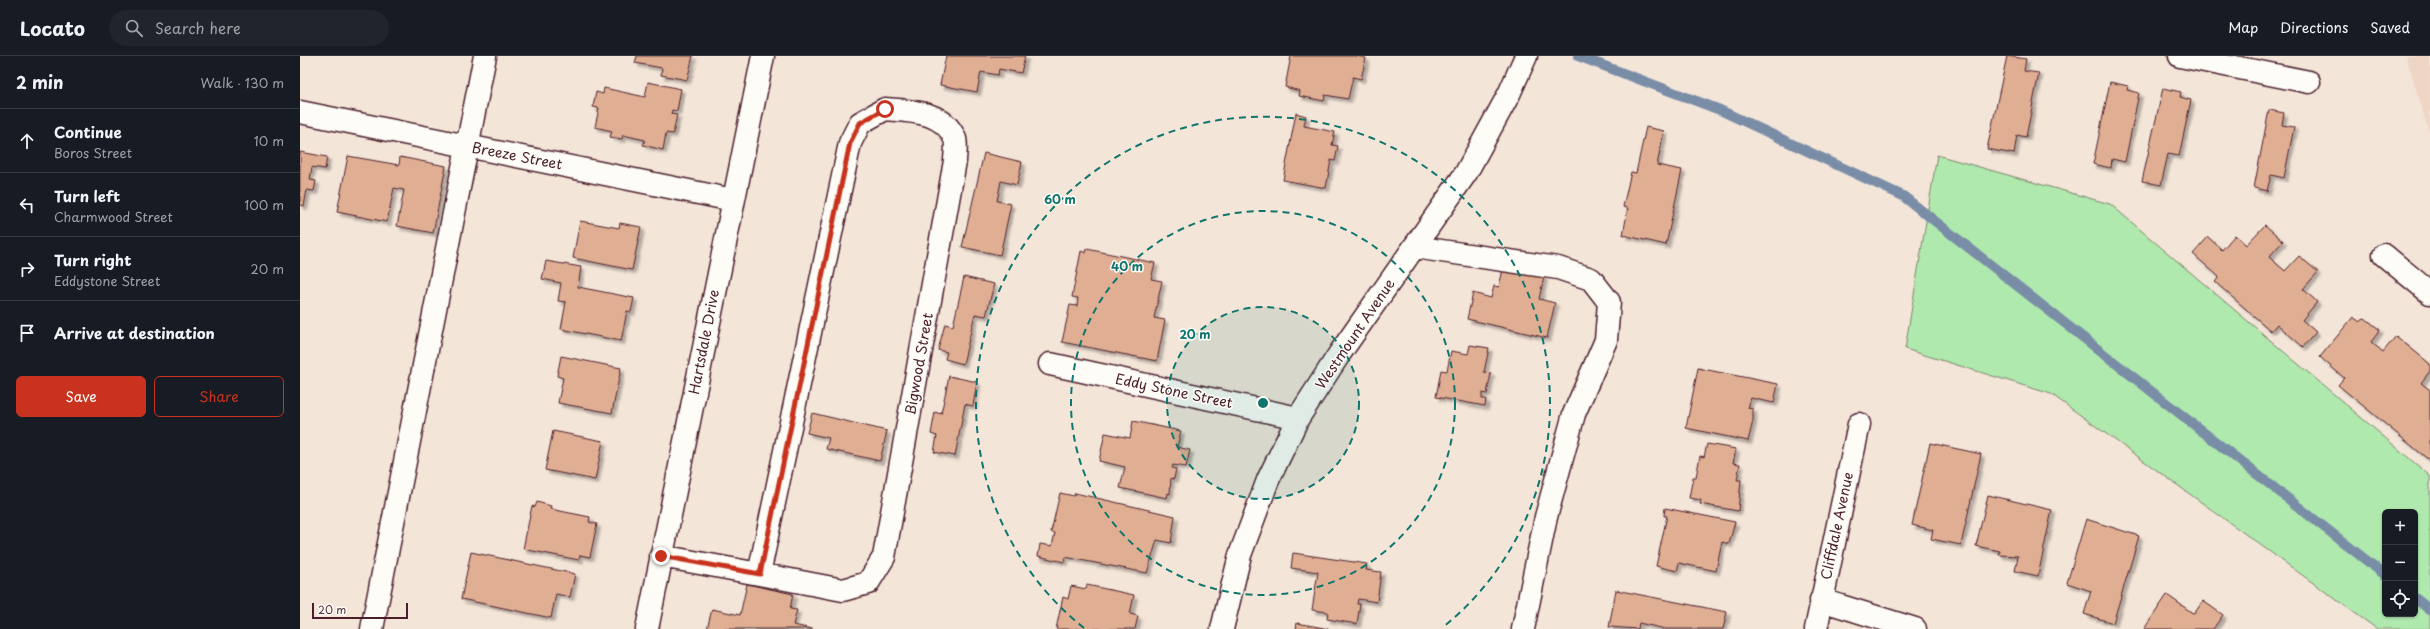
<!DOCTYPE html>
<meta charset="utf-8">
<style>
:root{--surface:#171b24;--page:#20242c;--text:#f1f3f6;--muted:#9ea1a6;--line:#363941;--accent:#c8321e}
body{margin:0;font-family:"Playpen Sans",sans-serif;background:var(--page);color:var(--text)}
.controls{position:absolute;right:12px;bottom:12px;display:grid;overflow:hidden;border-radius:6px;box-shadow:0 1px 3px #0004}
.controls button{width:36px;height:36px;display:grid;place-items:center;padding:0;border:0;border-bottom:1px solid var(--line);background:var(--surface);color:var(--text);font:20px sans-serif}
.scale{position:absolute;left:12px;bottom:10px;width:96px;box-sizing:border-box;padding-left:4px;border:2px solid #4a1f2b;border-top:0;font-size:11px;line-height:14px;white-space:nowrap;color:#4a1f2b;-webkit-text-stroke:3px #fdfcf7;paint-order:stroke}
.stop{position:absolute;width:12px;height:12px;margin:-9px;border:3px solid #c8321e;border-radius:50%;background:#fff}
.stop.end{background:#c8321e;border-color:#fff;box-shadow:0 1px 4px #0008}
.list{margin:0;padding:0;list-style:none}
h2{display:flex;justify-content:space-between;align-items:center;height:52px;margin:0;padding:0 16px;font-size:17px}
h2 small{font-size:13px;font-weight:400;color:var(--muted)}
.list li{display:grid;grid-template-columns:26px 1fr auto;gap:12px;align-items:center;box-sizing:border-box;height:64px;padding:0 16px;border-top:1px solid var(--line)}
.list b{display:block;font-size:15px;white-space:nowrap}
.list p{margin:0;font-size:13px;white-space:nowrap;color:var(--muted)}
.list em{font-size:13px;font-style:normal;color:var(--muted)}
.actions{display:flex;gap:8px;padding:12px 16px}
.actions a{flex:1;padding:9px 0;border:1px solid var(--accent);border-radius:6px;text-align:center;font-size:14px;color:var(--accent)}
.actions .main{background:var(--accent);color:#fff}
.icon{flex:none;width:22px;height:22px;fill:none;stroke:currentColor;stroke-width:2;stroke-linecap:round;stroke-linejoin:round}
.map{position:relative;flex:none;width:2130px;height:573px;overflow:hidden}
header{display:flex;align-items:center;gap:24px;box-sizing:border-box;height:56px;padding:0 20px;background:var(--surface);border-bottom:1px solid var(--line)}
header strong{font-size:19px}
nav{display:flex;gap:22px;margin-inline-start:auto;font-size:14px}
.search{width:280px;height:36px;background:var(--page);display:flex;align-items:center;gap:10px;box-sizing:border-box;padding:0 14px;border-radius:22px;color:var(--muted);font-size:15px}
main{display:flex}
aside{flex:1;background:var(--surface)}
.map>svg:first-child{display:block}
</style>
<header>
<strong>Locato</strong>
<div class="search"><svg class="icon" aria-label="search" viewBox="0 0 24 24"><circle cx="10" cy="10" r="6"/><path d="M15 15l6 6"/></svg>Search here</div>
<nav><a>Map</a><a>Directions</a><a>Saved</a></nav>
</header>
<main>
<aside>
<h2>2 min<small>Walk · 130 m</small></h2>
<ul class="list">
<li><svg class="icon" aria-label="ahead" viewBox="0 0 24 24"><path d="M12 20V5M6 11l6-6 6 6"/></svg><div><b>Continue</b><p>Boros Street</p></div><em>10 m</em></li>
<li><svg class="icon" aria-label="left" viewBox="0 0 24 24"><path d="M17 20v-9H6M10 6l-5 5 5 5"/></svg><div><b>Turn left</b><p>Charmwood Street</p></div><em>100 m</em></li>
<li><svg class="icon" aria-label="right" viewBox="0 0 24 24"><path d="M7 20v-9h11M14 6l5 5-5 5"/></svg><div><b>Turn right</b><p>Eddystone Street</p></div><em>20 m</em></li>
<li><svg class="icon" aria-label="arrive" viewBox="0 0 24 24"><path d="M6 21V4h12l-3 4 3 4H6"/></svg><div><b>Arrive at destination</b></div></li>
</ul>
<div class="actions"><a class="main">Save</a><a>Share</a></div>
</aside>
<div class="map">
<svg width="2130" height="573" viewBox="0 0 2130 573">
<defs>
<filter id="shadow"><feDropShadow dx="3.5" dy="3.5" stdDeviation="1" flood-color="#0004"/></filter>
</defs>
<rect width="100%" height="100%" fill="#f4e5d9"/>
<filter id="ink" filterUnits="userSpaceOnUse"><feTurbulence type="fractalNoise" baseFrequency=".025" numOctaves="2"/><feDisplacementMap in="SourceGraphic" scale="8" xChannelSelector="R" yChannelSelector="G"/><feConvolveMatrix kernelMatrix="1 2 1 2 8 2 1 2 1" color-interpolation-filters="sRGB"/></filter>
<g filter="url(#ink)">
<path fill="#eed5c4" d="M2106,0H2130V79Z"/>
<path fill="#afe9ad" stroke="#7c846c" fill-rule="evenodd" d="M1637,99L1810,148L2130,420V573H2077L1751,338L1605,293ZM2085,456H2115V558H2085Z"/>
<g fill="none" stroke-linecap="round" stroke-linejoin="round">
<path stroke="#7a8da7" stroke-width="10" d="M1278,0L1420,54L1603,140L2085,519
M2115,542L2130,554"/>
</g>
<path fill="#e0af93" stroke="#4a1f2b" filter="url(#shadow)" d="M337,0H393L387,24L361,19L362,12L335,7Z
M646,0H725L721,17L699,13L698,19L681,16L677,36L640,29Z
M991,0H1056L1066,2L1061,23L1053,21L1048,43L1025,39L1024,45L999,40L1000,35L985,31Z
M1707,0L1726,3L1724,15L1739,17L1726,81L1717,79L1714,98L1687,93Z
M348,26L381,33L377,55L372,54L371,58L377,59L373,78L366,77L363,94L343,89L345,84L323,79L322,83L310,81L312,75L295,71L299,52L293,51L296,36L303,38L304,32L345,41Z
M1810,26L1828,30L1827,34L1839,37L1825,106L1812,103L1811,112L1793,108Z
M1863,32L1881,36L1880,41L1891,44L1879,100L1868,98L1861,129L1842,125Z
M1969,54L1984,57L1982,69L1994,71L1984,122L1971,119L1967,135L1954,132Z
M996,57L1006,60L1004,70L1035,76L1032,89L1038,90L1035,105L1031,104L1026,132L983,124Z
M1346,71L1364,75L1357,109L1382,114L1366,189L1323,179L1328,152L1323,151L1331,116L1336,117Z
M0,96L27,101L25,113L12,111L10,124L16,125L14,135L7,134L4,150L0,149Z
M684,97L722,106L717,129L701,125L697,145L711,148L700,199L662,191Z
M48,100L99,109L100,101L146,110L133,177L97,170L104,134L94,132L87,166L37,156Z
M280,165L319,172L320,167L341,171L332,214L273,202Z
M1965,169L1983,185L1969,201L1985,215L1999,200L2018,216L2003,233L2017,246L2002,264L2016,276L2003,291L1977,268L1971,275L1915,226L1919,221L1893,198L1908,181L1922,194L1935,179L1946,189Z
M787,193L855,207L851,223L862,225L854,262L865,264L857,305L762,286L770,249L777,250L778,242L772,241L781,195L786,197Z
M246,205L281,211L278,231L334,242L331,256L327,255L321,285L261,273L266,246L258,245L261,227L242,223Z
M1204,209L1244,221L1239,243L1255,247L1247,282L1167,263L1173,237L1191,242L1194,230L1199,231Z
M664,221L694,228L686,260L675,258L663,308L645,303L647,296L638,294L645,268L653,270Z
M2053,261L2060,266L2065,262L2080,274L2071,286L2083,296L2096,280L2130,308V315L2121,327L2130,334V405L2038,329L2044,322L2020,301Z
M1170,289L1189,292L1184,316L1191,317L1187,338L1182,337V343H1186L1185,350L1136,341L1141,314L1147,315L1151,295L1168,298Z
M261,300L321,312L312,357L258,347L263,322L257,320Z
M1398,312L1478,328L1474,347L1451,342L1448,352L1453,353V365L1448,385L1386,372Z
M649,320L677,326L673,350L665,348L655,400L634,396L637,380L631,378L635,356L641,358Z
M512,357L587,375L580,405L526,393L529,382L507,377Z
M833,365L881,375L877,391L890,394L886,411L873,409L872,412L876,413L874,423L871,422L870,438L868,437L867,442L820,432L825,411L799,405L805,377L830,382Z
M253,375L303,385L295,424L245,414Z
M1630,387L1681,398L1661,489L1631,483L1633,474L1612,469Z
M1407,388L1436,393L1433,407L1440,408L1437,424H1441L1438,455L1400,448L1401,444L1389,442L1393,421H1396L1400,400L1404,401Z
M760,437L774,440L775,437L875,460L871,487L857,484L847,517L765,501L764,506L738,500L740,488L752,490L755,477L751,476Z
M1688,439L1752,454L1738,520L1715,515L1718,500L1699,499L1700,495L1676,490Z
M237,446L251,450L250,453L290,461L289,466L297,468L290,501L280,499L279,504L223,493L232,450L235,451Z
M1365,452L1435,466L1429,488L1422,486L1416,515L1379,507L1377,515L1356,510L1367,460H1364Z
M1786,463L1839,480L1813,567L1784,558L1791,535L1767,527Z
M171,496L275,518L270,541L256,538L251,562L161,543Z
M993,497L1067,508L1066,514L1081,516L1077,546L1058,543L1057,548H1060L1057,568L1027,563L1028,556L1012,554L1018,516L991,512Z
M447,528L493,538L490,553L497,554L493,569L513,573H407L412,553L440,559Z
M787,529L834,539L830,558L838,560L835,573H756L763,541L768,543L771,530L786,533Z
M1316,534L1427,556L1423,573H1365L1339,567L1338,573L1309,571Z
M1867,539L1894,558L1903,545L1923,559L1913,573H1844Z
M997,567L1029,573H996Z"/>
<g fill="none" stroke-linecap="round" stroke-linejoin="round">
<defs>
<path id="minor" d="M1880,0L2009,26
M585,53C611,55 644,55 655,83C657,89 655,99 655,105L584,501L568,527L543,534L459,518L550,87L560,67Z
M0,56L433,144
M1114,191L1258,212L1291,223L1309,246L1306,284L1274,358L1246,461L1223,573
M2084,199L2130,237
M750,308L998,362
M361,500L459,518
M1521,544L1615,573
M72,573L185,0
M347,573L463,0
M922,573L940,499L968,424L998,362L1040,297L1166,117L1209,38L1226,0
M1516,573L1559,368"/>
</defs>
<use href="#minor" stroke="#4a1f2b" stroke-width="25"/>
<use href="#minor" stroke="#fdfcf7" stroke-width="22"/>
</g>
</g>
<g fill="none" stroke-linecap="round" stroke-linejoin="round" filter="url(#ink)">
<path stroke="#c8321e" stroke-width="5" d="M361,500L460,518L550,87L560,67L585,53"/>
</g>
<circle cx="963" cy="347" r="96" fill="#0f766e" fill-opacity=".12"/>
<g fill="none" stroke="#0f766e" stroke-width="2" stroke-dasharray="7 5">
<circle cx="963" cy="347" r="96"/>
<circle cx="963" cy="347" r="192"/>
<path d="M784 572A287 287 0 1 1 1142 572"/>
</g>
<g text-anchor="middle" stroke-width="3" stroke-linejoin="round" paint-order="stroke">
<g font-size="14" fill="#4a1f2b" stroke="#fdfcf7">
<text transform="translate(217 100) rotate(11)" y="5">Breeze Street</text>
<text transform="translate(1055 278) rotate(-56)" y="5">Westmount Avenue</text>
<text transform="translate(404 286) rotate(-79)" y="5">Hartsdale Drive</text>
<text transform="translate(619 308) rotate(-80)" y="5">Bigwood Street</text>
<text transform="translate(874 335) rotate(12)" y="5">Eddy Stone Street</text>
<text transform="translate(1537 470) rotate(-78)" y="5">Cliffdale Avenue</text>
</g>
</g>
<circle cx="963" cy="347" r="6" fill="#0f766e" stroke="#fdfcf7" stroke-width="2"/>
<g font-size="12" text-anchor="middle" font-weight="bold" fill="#0f766e" stroke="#fdfcf7" stroke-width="3" stroke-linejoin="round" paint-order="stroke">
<text x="760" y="148">60 m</text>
<text x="827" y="215">40 m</text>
<text x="895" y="283">20 m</text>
</g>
</svg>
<div class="controls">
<button>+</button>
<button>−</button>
<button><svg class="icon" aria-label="locate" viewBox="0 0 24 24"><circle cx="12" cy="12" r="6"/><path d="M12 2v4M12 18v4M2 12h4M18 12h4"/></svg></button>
</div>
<div class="scale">20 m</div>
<div class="stop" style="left:585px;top:53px"></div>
<div class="stop end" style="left:361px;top:500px"></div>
</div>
</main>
